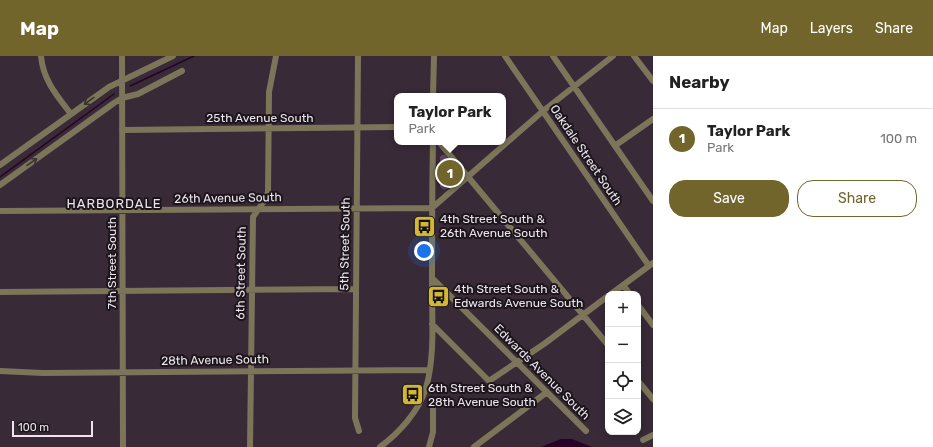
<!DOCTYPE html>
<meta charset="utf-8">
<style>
:root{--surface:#fff;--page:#f6f6f6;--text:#222;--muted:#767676;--line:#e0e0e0;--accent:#72652b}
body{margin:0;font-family:Rubik,sans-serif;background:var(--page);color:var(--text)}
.controls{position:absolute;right:12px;bottom:12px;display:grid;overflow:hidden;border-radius:8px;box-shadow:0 2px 10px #0003}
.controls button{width:36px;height:36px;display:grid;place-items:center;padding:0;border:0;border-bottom:1px solid var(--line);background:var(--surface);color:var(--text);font:20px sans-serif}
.scale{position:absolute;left:12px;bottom:10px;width:81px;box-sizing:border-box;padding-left:4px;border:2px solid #ede4ed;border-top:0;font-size:11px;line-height:14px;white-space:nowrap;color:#ede4ed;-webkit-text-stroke:3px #1c151b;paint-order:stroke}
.you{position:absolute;left:424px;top:195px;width:14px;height:14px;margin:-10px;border:3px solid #fff;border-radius:50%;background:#1a73e8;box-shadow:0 0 0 6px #1a73e833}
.badge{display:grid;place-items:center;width:26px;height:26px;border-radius:50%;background:var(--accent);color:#fff;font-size:13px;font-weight:700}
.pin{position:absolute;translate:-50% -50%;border:2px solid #fff;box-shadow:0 1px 4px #0006}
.popup{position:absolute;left:394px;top:37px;width:112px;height:52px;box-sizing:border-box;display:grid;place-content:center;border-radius:8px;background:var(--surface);filter:drop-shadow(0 1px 3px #0005);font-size:13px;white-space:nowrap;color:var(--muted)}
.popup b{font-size:15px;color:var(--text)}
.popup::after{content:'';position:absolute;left:50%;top:100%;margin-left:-8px;border:8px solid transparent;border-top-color:var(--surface)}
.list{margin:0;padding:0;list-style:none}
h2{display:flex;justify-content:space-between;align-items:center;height:52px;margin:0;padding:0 16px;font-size:17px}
h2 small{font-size:13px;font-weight:400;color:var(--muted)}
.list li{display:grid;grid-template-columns:26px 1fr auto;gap:12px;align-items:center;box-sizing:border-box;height:60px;padding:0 16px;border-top:1px solid var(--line)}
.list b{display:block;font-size:15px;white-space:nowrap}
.list p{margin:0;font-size:13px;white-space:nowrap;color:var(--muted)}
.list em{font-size:13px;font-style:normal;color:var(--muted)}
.actions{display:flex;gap:8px;padding:12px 16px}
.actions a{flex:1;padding:9px 0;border:1px solid var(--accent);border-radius:16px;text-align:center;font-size:14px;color:var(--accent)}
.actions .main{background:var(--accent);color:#fff}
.icon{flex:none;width:22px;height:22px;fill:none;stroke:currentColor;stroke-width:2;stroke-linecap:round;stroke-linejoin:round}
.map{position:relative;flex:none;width:653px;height:391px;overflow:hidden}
header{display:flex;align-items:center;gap:24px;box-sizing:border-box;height:56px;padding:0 20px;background:var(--accent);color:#fff}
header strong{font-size:19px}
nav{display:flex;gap:22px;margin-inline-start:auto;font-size:14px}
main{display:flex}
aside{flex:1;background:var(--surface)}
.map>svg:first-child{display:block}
</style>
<header>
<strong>Map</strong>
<nav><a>Map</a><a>Layers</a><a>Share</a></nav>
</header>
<main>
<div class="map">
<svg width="653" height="391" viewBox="0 0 653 391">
<rect width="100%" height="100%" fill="#382a37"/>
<path fill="#654464" d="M442,99H445L461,119L460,123L449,132L444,134L440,131V101Z"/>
<path fill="#29002a" d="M561,383H572L592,391H541Z"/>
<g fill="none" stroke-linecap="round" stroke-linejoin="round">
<path stroke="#29002a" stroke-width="1.5" d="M130,30L194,0
M0,121L114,38"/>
<path stroke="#7c7559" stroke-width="6" d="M41,0C43,24 57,40 71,58
M122,0L123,391
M358,0L355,362L359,375
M505,0L649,210
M553,0L653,145
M634,0L653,25
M433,40L434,0
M122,74L397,71
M439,86L608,289
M616,89L653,63
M0,109L109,31L173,0
M0,129L114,47L122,42L138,38L182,15
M0,155L432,152L543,55L613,0
M432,222L586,375
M623,229L630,238
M0,236L355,233
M611,238L653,207
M638,249L653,269
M432,268L489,325L544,288L608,240
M0,315L43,317L429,314
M638,325L653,343
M643,384L653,379
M250,391L253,161L264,145L268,136L269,36L276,0
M380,391C399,377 419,355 426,332C435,300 432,264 432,232C432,183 432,135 433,86
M429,391L433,376V345
M474,391L547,336"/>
</g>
<defs><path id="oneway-shaft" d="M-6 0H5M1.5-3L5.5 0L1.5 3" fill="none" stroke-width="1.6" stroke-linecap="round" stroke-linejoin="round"/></defs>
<g stroke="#39322e">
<use href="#oneway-shaft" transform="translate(89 45) rotate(144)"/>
<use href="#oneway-shaft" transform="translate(32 106) rotate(-35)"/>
</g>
<defs>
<symbol id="bus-square" viewBox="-11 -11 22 22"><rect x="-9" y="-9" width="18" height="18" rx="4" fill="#d4b635" stroke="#1c151b"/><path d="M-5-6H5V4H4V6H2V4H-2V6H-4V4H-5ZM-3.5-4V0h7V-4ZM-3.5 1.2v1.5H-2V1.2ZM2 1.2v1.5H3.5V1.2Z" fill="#111"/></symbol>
</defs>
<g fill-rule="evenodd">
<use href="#bus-square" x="412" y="158" width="25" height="25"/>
<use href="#bus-square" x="426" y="228" width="25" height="25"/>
<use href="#bus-square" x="400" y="326" width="25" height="25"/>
</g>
<g text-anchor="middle" stroke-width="4" stroke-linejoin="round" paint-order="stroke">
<g font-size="12" fill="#ede4ed" stroke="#1c151b">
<text x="260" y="66">25th Avenue South</text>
<text transform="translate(586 99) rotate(56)" y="4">Oakdale Street South</text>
<text transform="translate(228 142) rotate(-1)" y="4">26th Avenue South</text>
<text transform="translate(345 188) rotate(-89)" y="4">5th Street South</text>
<text transform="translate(112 207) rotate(-90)" y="4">7th Street South</text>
<text transform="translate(241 217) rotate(-89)" y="4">6th Street South</text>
<text transform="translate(215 304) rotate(-1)" y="4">28th Avenue South</text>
<text transform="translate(542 316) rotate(45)" y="4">Edwards Avenue South</text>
</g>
<g font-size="12" fill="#ede4ed" stroke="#1c151b" text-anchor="start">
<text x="440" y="167">4th Street South &amp;<tspan x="440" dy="14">26th Avenue South</tspan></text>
<text x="454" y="237">4th Street South &amp;<tspan x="454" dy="14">Edwards Avenue South</tspan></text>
<text x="428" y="336">6th Street South &amp;<tspan x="428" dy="14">28th Avenue South</tspan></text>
</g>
<g font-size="13" letter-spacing="1" fill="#ede4ed" stroke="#1c151b">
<text x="114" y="152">HARBORDALE</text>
</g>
</g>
</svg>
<div class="controls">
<button>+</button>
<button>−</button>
<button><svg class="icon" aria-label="locate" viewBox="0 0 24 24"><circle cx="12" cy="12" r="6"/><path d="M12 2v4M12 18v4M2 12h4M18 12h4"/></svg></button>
<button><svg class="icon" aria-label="layers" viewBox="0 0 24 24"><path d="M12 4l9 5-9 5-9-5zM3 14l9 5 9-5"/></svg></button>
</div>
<div class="scale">100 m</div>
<div class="you"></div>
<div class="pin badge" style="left:450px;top:117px">1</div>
<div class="popup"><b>Taylor Park</b>Park</div>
</div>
<aside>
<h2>Nearby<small></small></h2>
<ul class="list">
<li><span class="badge">1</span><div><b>Taylor Park</b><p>Park</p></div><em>100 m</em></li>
</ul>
<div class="actions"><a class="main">Save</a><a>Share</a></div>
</aside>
</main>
